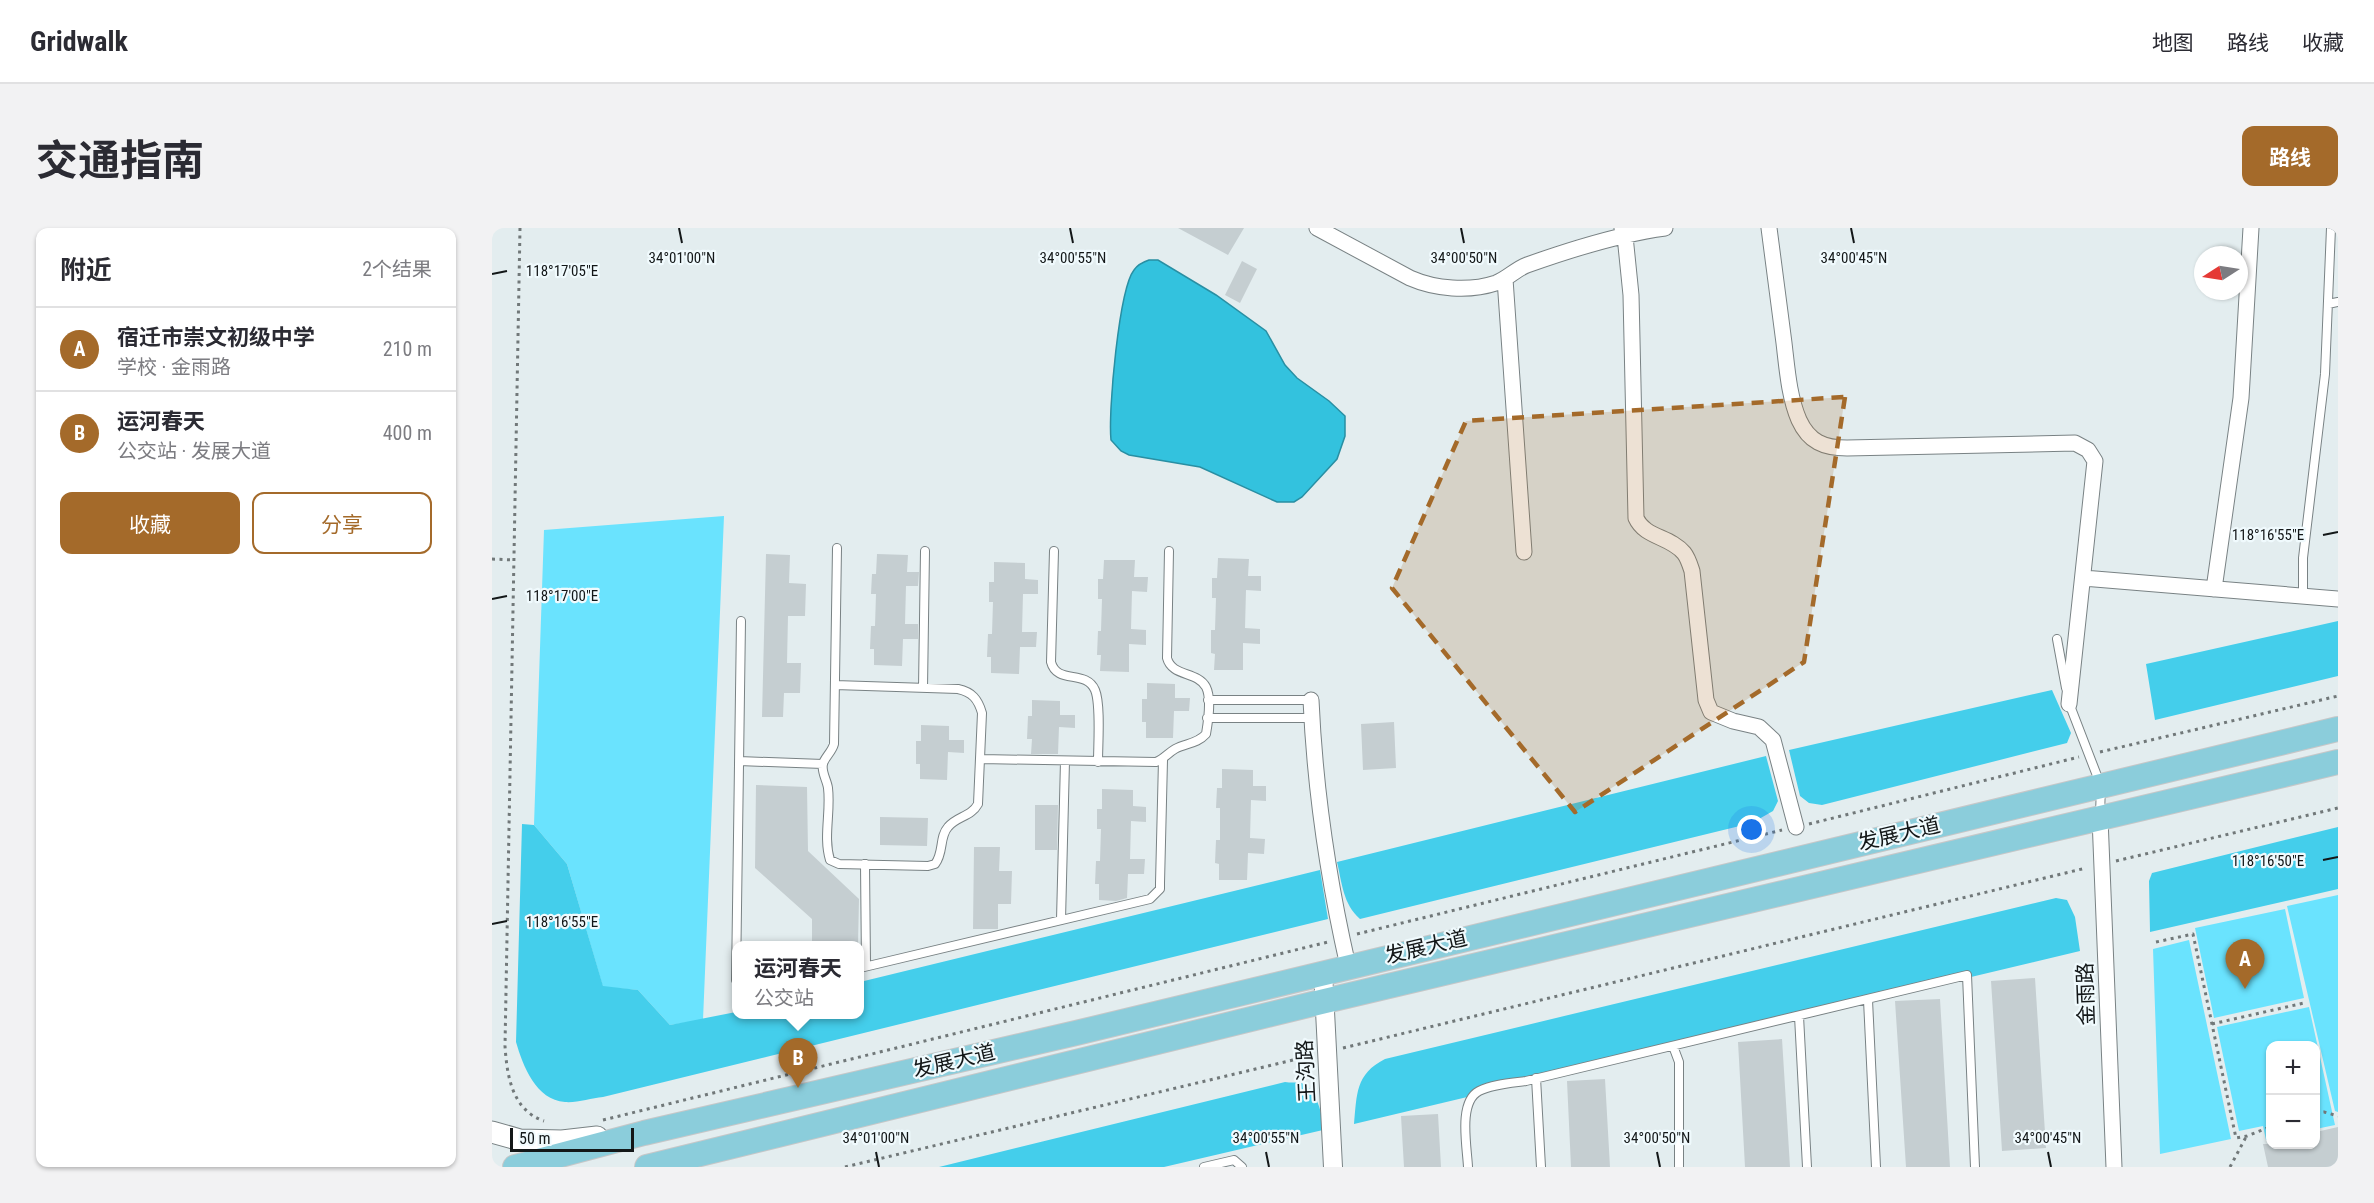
<!DOCTYPE html>
<html lang="zh">
<meta charset="utf-8">
<style>
:root{--surface:#fff;--page:#f2f2f3;--text:#2b2b33;--muted:#7c7c81;--line:#e1e1e2;--accent:#a46a2a}
body{margin:0;font-family:"Roboto Condensed","Noto Sans SC",sans-serif;background:var(--page);color:var(--text)}
.controls{position:absolute;right:18px;bottom:18px;display:grid;overflow:hidden;border-radius:12px;box-shadow:0 2px 4px #0004}
.controls button{width:54px;height:54px;display:grid;place-items:center;padding:0;border:0;border-bottom:2px solid var(--line);background:var(--surface);color:var(--text);font:30px sans-serif}
.compass{position:absolute;left:1702px;top:18px;width:54px;height:54px;border-radius:50%;background:var(--surface);box-shadow:0 2px 4px #0004;rotate:258deg}
.scale{position:absolute;left:18px;bottom:15px;width:124px;box-sizing:border-box;padding-left:6px;border:3px solid #131718;border-top:0;font-size:16px;line-height:21px;white-space:nowrap;color:#131718;-webkit-text-stroke:4px #f0fafd;paint-order:stroke}
.you{position:absolute;left:1260px;top:602px;width:21px;height:21px;margin:-15px;border:4px solid #fff;border-radius:50%;background:#1a73e8;box-shadow:0 0 0 9px #1a73e833}
.badge{display:grid;place-items:center;width:39px;height:39px;border-radius:50%;background:var(--accent);color:#fff;font-size:20px;font-weight:700}
.pin{position:absolute;translate:-50% -50px;filter:drop-shadow(0 2px 3px #0008)}
.pin::after{content:'';position:absolute;top:32px;width:21px;height:18px;background:inherit;clip-path:polygon(0 0,100% 0,50% 100%)}
.popup{position:absolute;left:240px;top:713px;width:132px;height:78px;box-sizing:border-box;display:grid;place-content:center;border-radius:12px;background:var(--surface);filter:drop-shadow(0 2px 4px #0005);font-size:20px;white-space:nowrap;color:var(--muted)}
.popup b{font-size:22px;color:var(--text)}
.popup::after{content:'';position:absolute;left:50%;top:100%;margin-left:-12px;border:12px solid transparent;border-top-color:var(--surface)}
.list{margin:0;padding:0;list-style:none}
h2{display:flex;justify-content:space-between;align-items:center;height:78px;margin:0;padding:0 24px;font-size:26px}
h2 small{font-size:20px;font-weight:400;color:var(--muted)}
.list li{display:grid;grid-template-columns:39px 1fr auto;gap:18px;align-items:center;box-sizing:border-box;height:84px;padding:0 24px;border-top:2px solid var(--line)}
.list b{display:block;font-size:22px;white-space:nowrap}
.list p{margin:0;font-size:20px;white-space:nowrap;color:var(--muted)}
.list em{font-size:20px;font-style:normal;color:var(--muted)}
.actions{display:flex;gap:12px;padding:18px 24px}
.actions a{flex:1;padding:14px 0;border:2px solid var(--accent);border-radius:12px;text-align:center;font-size:21px;color:var(--accent)}
.actions .main{background:var(--accent);color:#fff}
.map{position:relative;flex:none;width:1846px;height:939px;overflow:hidden;border-radius:12px}
header{display:flex;align-items:center;gap:36px;box-sizing:border-box;height:84px;padding:0 30px;background:var(--surface);border-bottom:2px solid var(--line)}
header strong{font-size:28px}
nav{display:flex;gap:33px;margin-inline-start:auto;font-size:21px}
.intro{display:flex;align-items:center;justify-content:space-between;box-sizing:border-box;height:144px;padding:0 36px}
h1{margin:0;font-size:42px}
.button{padding:15px 27px;border-radius:12px;background:var(--accent);color:#fff;font-size:21px;font-weight:700}
main{display:flex;gap:36px;padding:0 36px}
aside{flex:1;background:var(--surface);border-radius:12px;box-shadow:0 2px 4px #0004}
.map>svg:first-child{display:block}
</style>
<header>
<strong>Gridwalk</strong>
<nav><a>地图</a><a>路线</a><a>收藏</a></nav>
</header>
<div class="intro"><h1>交通指南</h1><a class="button">路线</a></div>
<main>
<aside>
<h2>附近<small>2个结果</small></h2>
<ul class="list">
<li><span class="badge">A</span><div><b>宿迁市崇文初级中学</b><p>学校 · 金雨路</p></div><em>210 m</em></li>
<li><span class="badge">B</span><div><b>运河春天</b><p>公交站 · 发展大道</p></div><em>400 m</em></li>
</ul>
<div class="actions"><a class="main">收藏</a><a>分享</a></div>
</aside>
<div class="map">
<svg width="1846" height="939" viewBox="0 0 1846 939">
<rect width="100%" height="100%" fill="#e3edef"/>
<path fill="#6ae3fe" d="M232,288L211,792L178,797L146,762L111,759L75,636L42,597L52,302Z
M1846,667V884L1843,883L1795,678Z
M1793,681L1812,770L1722,790L1703,700Z
M1697,712L1739,911L1668,926L1661,721Z
M1817,779L1843,897L1824,901V818H1778V911L1774,912L1771,898L1747,903L1725,799Z"/>
<path fill="#44ceeb" d="M1846,393V448L1663,492L1654,436Z
M1560,462L1579,505L1575,515L1330,577L1317,575L1308,568L1297,522Z
M1274,528L1286,573L1281,583L1260,595L868,691C851,676 850,655 845,634Z
M30,596L42,597L75,636L111,758L146,762L178,797L244,784V786H368V754L828,642L836,691L111,869C99,870 85,875 73,874C44,872 31,838 24,814Z
M1846,599V661L1658,704L1657,653L1660,645Z
M1564,670L1575,672L1583,689L1588,723L862,896C865,867 863,846 893,831Z
M793,854C798,855 804,854 809,855C825,860 831,888 831,902L672,939H447Z"/>
<path fill="#33c2de" stroke="#298fa3" stroke-width="1.5" d="M657,32H666L724,67L774,103L793,137L805,150L837,173L853,188V208L845,231L810,269L802,274H785L708,239L637,227L629,223L619,212C616,184 627,61 642,42C646,36 651,34 657,32Z"/>
<path fill="#c5ced1" d="M686,0H752L736,27Z
M750,33L765,41L748,75L733,67Z
M274,326L298,327L297,355L314,356L313,388H296L295,435H309L308,465H292L291,489H270Z
M385,326L416,327L415,344H427L426,358H414L413,396H426V411H411L410,438L382,437V421H378L379,398H383L384,366H379L380,346H384Z
M726,330L757,331L756,348H769V363L754,362L753,400L768,401V416L751,415V442H722L723,426L719,425V402H723L724,370H720V350H725Z
M612,332H643L642,349H656L655,364L640,363L639,401L654,402V417L637,416V444L608,443L609,427H605L606,403H609L610,371H606V351H611Z
M502,334L533,335V351L546,352V366H531L530,404H545L544,419H528L527,446L499,445V429H495L496,406H500L501,374H497V354H502Z
M655,455L683,456V470H698L697,483H682L681,510H654V494H650V471H655Z
M540,472L568,473V487H583V500L567,499L566,526H539L540,511H535L536,488H540Z
M902,494L904,540L871,542L869,496Z
M429,497L457,498V512H472V525L456,524L455,552L428,551V536H424V513H429Z
M730,541L761,542V558H774V573L759,572L758,610L773,611L772,626L756,625L755,652H727V636L723,635L724,612H728V580H724L725,560H730Z
M264,557L315,559L316,623L367,671L366,717H320V691L263,640Z
M610,561L641,562V578L654,579V594L639,593L638,631H653L652,646H636L635,670L624,673L607,672V656H603L604,633H608L609,601H605V581H610Z
M543,577H566L565,622H543Z
M388,589L436,590L435,618L388,617Z
M482,619H508L507,643H520L519,676H506V701H481Z
M1543,750L1554,920L1510,923L1499,753Z
M1448,771L1458,939H1414L1403,773Z
M1290,811L1298,939H1253L1246,814Z
M1113,851L1118,939H1079L1075,853Z
M946,886L949,939H912L909,888Z
M1846,899V939H1776L1771,916H1824V904Z"/>
<g fill="none" stroke-linecap="round" stroke-linejoin="round">
<defs>
<path id="service" d="M1836,76L1846,74
M562,323L559,434C565,457 594,441 603,462C609,476 606,517 606,534
M1811,368V330L1833,146L1839,0
M1565,411L1574,460
M343,457L466,461C480,464 486,471 490,485L486,576C479,589 465,588 456,599C447,609 452,625 443,636L436,638L347,636L338,632C331,609 339,584 336,560C335,552 329,544 331,536C332,530 340,524 342,516L345,320
M431,460L433,323
M716,472H819
M1577,475L1609,558L1608,586
M715,490H820
M489,531L664,534C672,531 676,525 683,521C694,515 705,516 714,506C716,494 720,471 714,459C705,443 680,449 675,430L677,323
M247,533L331,536
M373,636L374,738
M569,692L573,533
M368,740L658,671L668,661V655L671,532
M244,752L249,393
M1376,772L1384,939
M1307,788L1315,939
M1181,818L1187,834V939
M1044,850L1049,939
M712,939L742,932L750,939
M976,939C975,918 966,874 987,863C1001,856 1019,855 1034,853L1475,747L1483,939"/>
<path id="minor" d="M825,0L918,50C943,61 977,64 1004,55C1015,51 1024,41 1035,37C1080,21 1127,6 1173,0
M1130,0L1133,8L1139,67L1144,290C1153,310 1178,308 1192,325C1196,330 1198,337 1200,343L1214,472L1219,484L1241,493L1267,499L1281,512L1304,599
M1277,0C1282,38 1287,77 1292,115C1295,140 1297,169 1307,192C1317,214 1332,220 1355,220L1583,215L1596,222L1603,233L1577,476
M1013,51L1032,324
M1591,350L1846,371
M1722,361L1749,170L1759,0
M819,472C823,563 836,650 856,738
M1608,590L1622,939"/>
<path id="tertiary" d="M831,744L841,939"/>
<path id="secondary" d="M0,904L28,912L70,913L105,909"/>
<path id="primary" d="M23,939L152,905L584,805L1846,501
M155,939L833,773L1846,534"/>
</defs>
<use href="#service" stroke="#798284" stroke-width="10"/>
<use href="#minor" stroke="#798284" stroke-width="17"/>
<use href="#tertiary" stroke="#798284" stroke-width="20"/>
<use href="#secondary" stroke="#798284" stroke-width="23"/>
<use href="#primary" stroke="#c6c7c8" stroke-width="26"/>
<path stroke="#717879" stroke-width="3" stroke-dasharray="3 4.5" stroke-linecap="butt" d="M28,0L13,818C15,848 20,882 52,893
M0,331L22,332
M1608,524L1846,468
M1317,596L1587,529
M1624,633L1846,580
M865,706L1290,602
M1664,714L1701,706L1744,910L1755,908L1778,899
M1720,796L1812,775
M851,820L1594,640
M1824,885L1832,884L1846,888
M111,892L836,714
M353,939L818,828
M1738,939L1754,909"/>
<use href="#service" stroke="#fff" stroke-width="8"/>
<use href="#minor" stroke="#fff" stroke-width="15"/>
<use href="#tertiary" stroke="#fff" stroke-width="18"/>
<use href="#secondary" stroke="#fff" stroke-width="21"/>
<use href="#primary" stroke="#8bcddb" stroke-width="24"/>
</g>
<path fill="#a46a2a" fill-opacity="0.2" stroke="#a46a2a" stroke-width="4.5" stroke-dasharray="12 8" stroke-linejoin="round" d="M1353,169L1312,434L1083,584L900,360L974,193Z"/>
<path fill="none" stroke="#131718" stroke-width="2" d="M187,0L190,15M578,0L581,15M969,0L972,15M1359,0L1362,15M0,46L15,43M1831,307L1846,304M0,371L15,368M1831,632L1846,629M0,696L15,693M384,924L387,939M774,924L777,939M1165,924L1168,939M1556,924L1559,939"/>
<g text-anchor="middle" stroke-width="4.5" stroke-linejoin="round" paint-order="stroke">
<g font-size="21" fill="#131718" stroke="#f0fafd">
<text transform="translate(1407 606) rotate(-13)" y="7">发展大道</text>
<text transform="translate(934 719) rotate(-13)" y="7">发展大道</text>
<text transform="translate(1594 766) rotate(-92)" y="7">金雨路</text>
<text transform="translate(462 833) rotate(-13)" y="7">发展大道</text>
<text transform="translate(814 843) rotate(-93)" y="7">王沟路</text>
</g>
</g>
<g font-size="15" text-anchor="middle" fill="#131718" stroke="#f0fafd" stroke-width="4.5" stroke-linejoin="round" paint-order="stroke">
<text x="190" y="35">34°01'00"N</text>
<text x="581" y="35">34°00'55"N</text>
<text x="972" y="35">34°00'50"N</text>
<text x="1362" y="35">34°00'45"N</text>
<text x="70" y="48">118°17'05"E</text>
<text x="1776" y="312">118°16'55"E</text>
<text x="70" y="373">118°17'00"E</text>
<text x="1776" y="638">118°16'50"E</text>
<text x="70" y="699">118°16'55"E</text>
<text x="384" y="915">34°01'00"N</text>
<text x="774" y="915">34°00'55"N</text>
<text x="1165" y="915">34°00'50"N</text>
<text x="1556" y="915">34°00'45"N</text>
</g>
</svg>
<div class="controls">
<button>+</button>
<button>−</button>
</div>
<svg class="compass" viewBox="-18 -18 36 36"><path d="M0-13l5 13h-10z" fill="#e53935"/><path d="M0 13l5-13h-10z" fill="#7c7c81"/></svg>
<div class="scale">50 m</div>
<div class="you"></div>
<div class="pin badge" style="left:1753px;top:761px">A</div>
<div class="pin badge" style="left:306px;top:860px">B</div>
<div class="popup"><b>运河春天</b>公交站</div>
</div>
</main>
